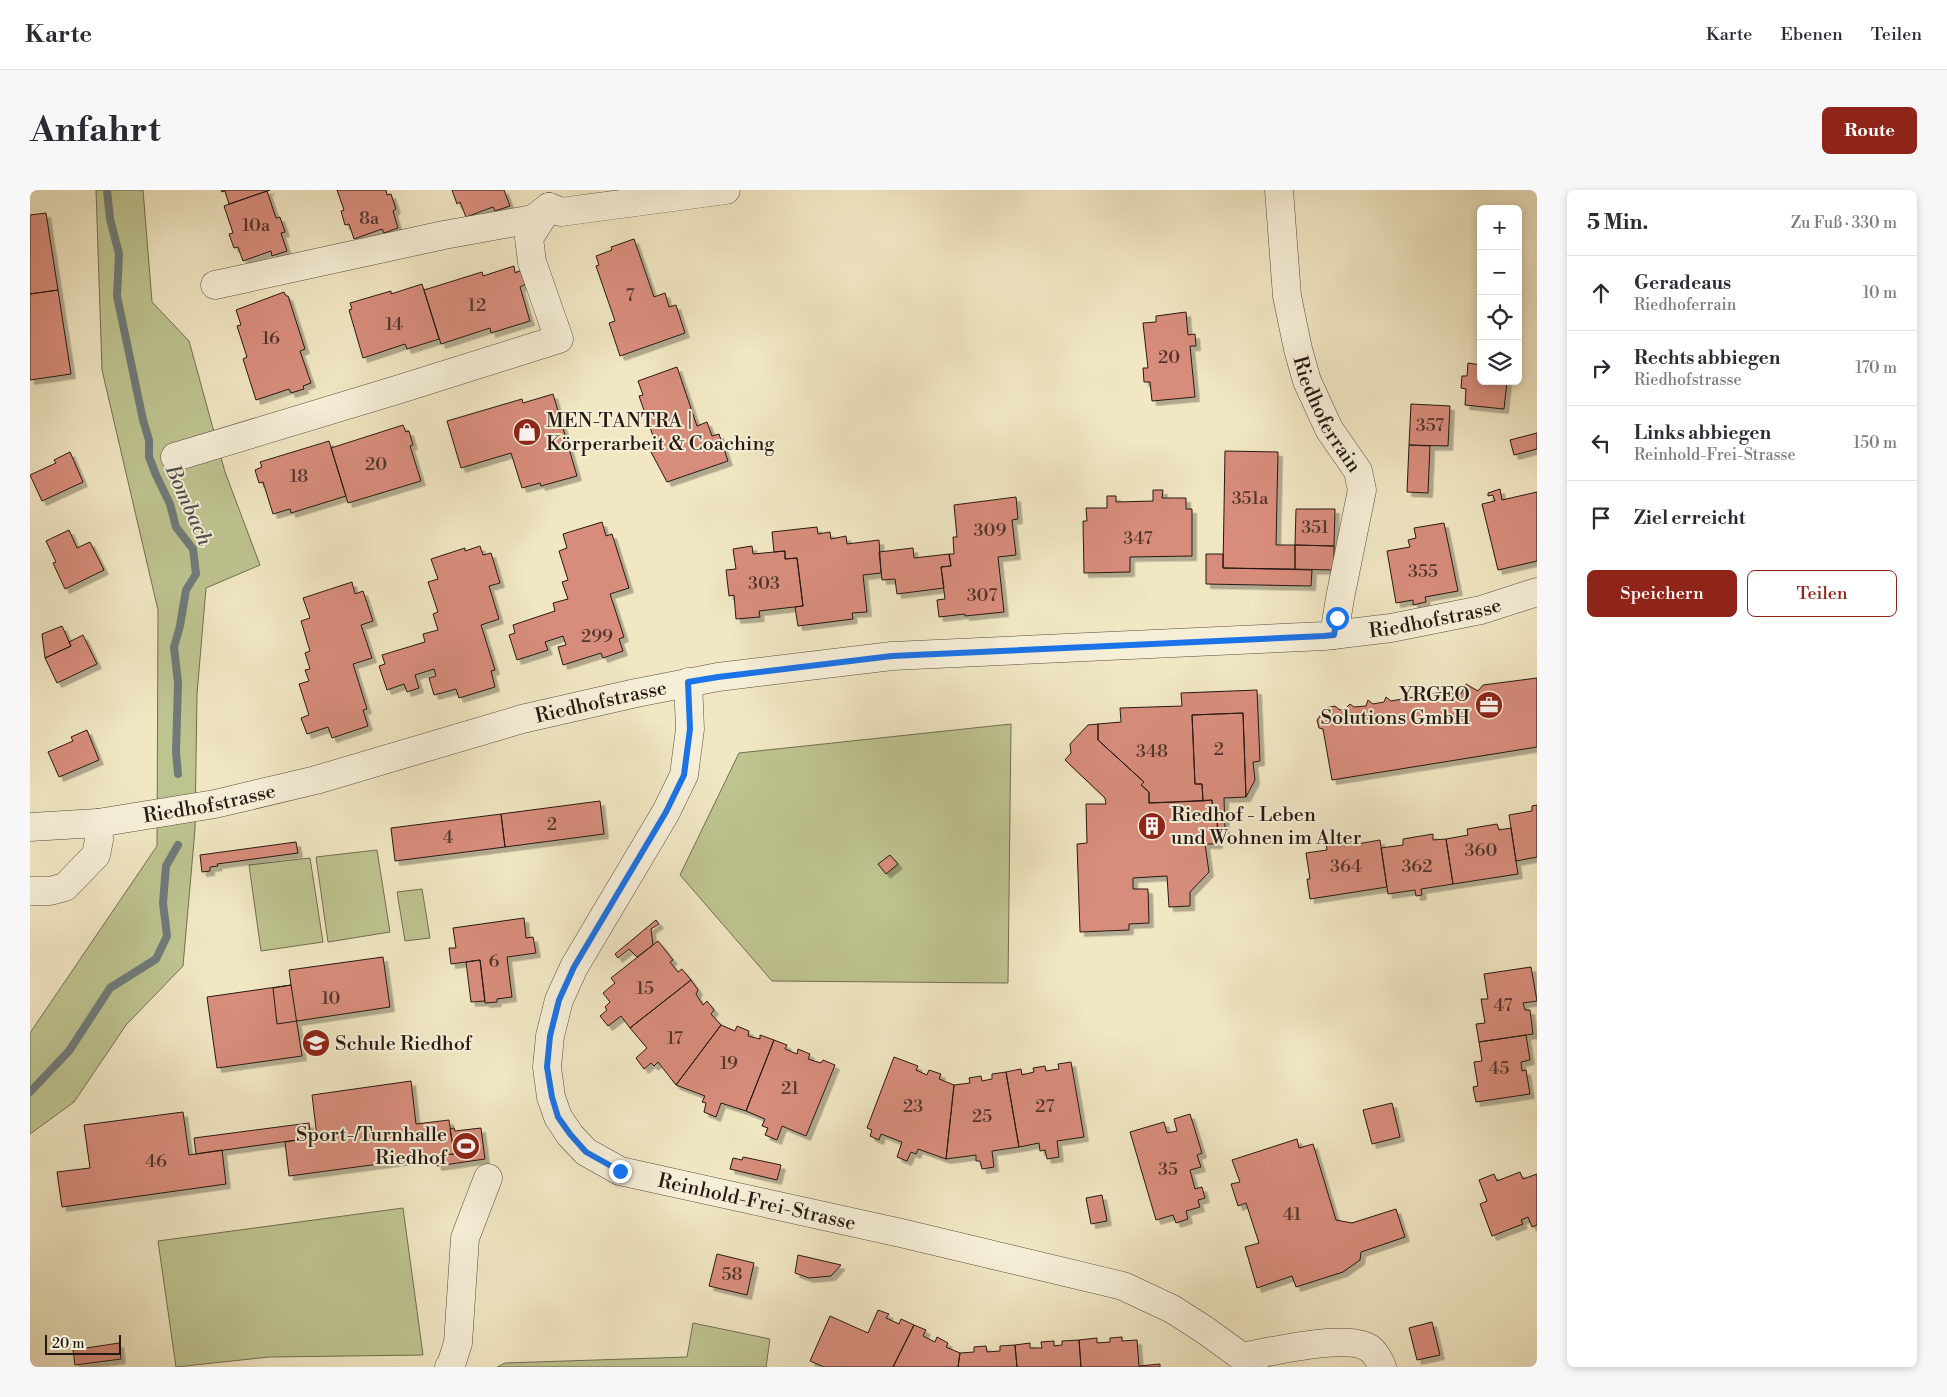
<!DOCTYPE html>
<html lang="de">
<meta charset="utf-8">
<style>
:root{--surface:#fff;--page:#f7f7f7;--text:#2b2b33;--muted:#7c7c81;--line:#e1e1e2;--accent:#8f2418}
body{margin:0;font-family:"Libre Bodoni",serif;background:var(--page);color:var(--text)}
.controls{position:absolute;right:15px;top:15px;display:grid;overflow:hidden;border-radius:8px;box-shadow:0 2px 8px #0003}
.controls button{width:45px;height:45px;display:grid;place-items:center;padding:0;border:0;border-bottom:1px solid var(--line);background:var(--surface);color:var(--text);font:25px sans-serif}
.scale{position:absolute;left:15px;bottom:12px;width:76px;box-sizing:border-box;padding-left:5px;border:2px solid #261812;border-top:0;font-size:14px;line-height:18px;white-space:nowrap;color:#261812;-webkit-text-stroke:4px #f6efd8;paint-order:stroke}
.stop{position:absolute;width:15px;height:15px;margin:-11px;border:4px solid #1a73e8;border-radius:50%;background:#fff}
.stop.end{background:#1a73e8;border-color:#fff;box-shadow:0 1px 5px #0008}
.list{margin:0;padding:0;list-style:none}
h2{display:flex;justify-content:space-between;align-items:center;height:65px;margin:0;padding:0 20px;font-size:21px}
h2 small{font-size:16px;font-weight:400;color:var(--muted)}
.list li{display:grid;grid-template-columns:32px 1fr auto;gap:15px;align-items:center;box-sizing:border-box;height:75px;padding:0 20px;border-top:1px solid var(--line)}
.list b{display:block;font-size:19px;white-space:nowrap}
.list p{margin:0;font-size:16px;white-space:nowrap;color:var(--muted)}
.list em{font-size:16px;font-style:normal;color:var(--muted)}
.actions{display:flex;gap:10px;padding:15px 20px}
.actions a{flex:1;padding:11px 0;border:1px solid var(--accent);border-radius:8px;text-align:center;font-size:18px;color:var(--accent)}
.actions .main{background:var(--accent);color:#fff}
.icon{flex:none;width:28px;height:28px;fill:none;stroke:currentColor;stroke-width:2;stroke-linecap:round;stroke-linejoin:round}
.map{position:relative;flex:none;width:1507px;height:1177px;overflow:hidden;border-radius:8px}
header{display:flex;align-items:center;gap:30px;box-sizing:border-box;height:70px;padding:0 25px;background:var(--surface);border-bottom:1px solid var(--line)}
header strong{font-size:24px}
nav{display:flex;gap:28px;margin-inline-start:auto;font-size:18px}
.intro{display:flex;align-items:center;justify-content:space-between;box-sizing:border-box;height:120px;padding:0 30px}
h1{margin:0;font-size:35px}
.button{padding:12px 22px;border-radius:8px;background:var(--accent);color:#fff;font-size:18px;font-weight:700}
main{display:flex;gap:30px;padding:0 30px}
aside{flex:1;background:var(--surface);border-radius:8px;box-shadow:0 2px 8px #0003}
.map>svg:first-child{display:block}
</style>
<header>
<strong>Karte</strong>
<nav><a>Karte</a><a>Ebenen</a><a>Teilen</a></nav>
</header>
<div class="intro"><h1>Anfahrt</h1><a class="button">Route</a></div>
<main>
<div class="map">
<svg width="1507" height="1177" viewBox="0 0 1507 1177">
<defs>
<filter id="shadow"><feDropShadow dx="4.5" dy="4.5" stdDeviation="0" flood-color="#0004"/></filter>
</defs>
<rect width="100%" height="100%" fill="#f1e7c3"/>
<filter id="stains"><feTurbulence type="fractalNoise" baseFrequency=".004" numOctaves="4"/><feColorMatrix values="0 0 0 0 .2 0 0 0 0 .09 0 0 0 0 .02 0 0 0 .5 -.17"/></filter>
<radialGradient id="worn" r=".72"><stop offset=".6" stop-color="#630" stop-opacity="0"/><stop offset="1" stop-color="#630" stop-opacity=".3"/></radialGradient>
<path fill="#bec490" stroke="#726e51" d="M66,0H113L122,112L159,151L195,282L230,375L176,398L167,504L165,639L153,776L96,835L44,912L0,944V843L127,656L128,420L72,180Z
M981,534L978,793L742,791L650,685L709,563Z
M347,660L360,742L298,752L286,667Z
M280,668L293,752L231,761L219,675Z
M392,699L400,748L375,751L367,702Z
M373,1018L393,1165L239,1167L146,1177L128,1051Z
M663,1133L740,1149L736,1177H467L475,1173L657,1167Z"/>
<g fill="none" stroke-linecap="round" stroke-linejoin="round">
<path stroke="#6f7b7a" stroke-width="8" d="M77,0L80,29L89,64L87,106L113,230L119,250V267L126,285L140,314L146,337L163,359L166,384L156,400L150,436L144,457L148,493L146,562L148,584
M0,902L39,861L80,798L126,769L137,746L133,713L136,676L148,655"/>
</g>
<path fill="#d88d7b" stroke="#261812" filter="url(#shadow)" d="M191,0H240L199,14L195,1L192,2Z
M307,0H356L357,5L361,4L366,19L363,21L368,38L354,43L352,39L324,49L319,34L315,35L311,21L314,20Z
M422,0H474L480,16L465,21L463,17L436,27L430,12L427,14Z
M237,1L246,28L250,27L255,42L251,43L257,61L242,66L241,61L213,71L208,57L204,58L199,44L203,43L194,16Z
M16,23L28,100L0,104V25Z
M604,49L624,107L635,103L639,117L646,115L655,143L590,166L579,133L585,131L566,76L569,75L566,66L582,60L581,57Z
M484,76L485,83L492,80L496,94L490,97L500,131L461,143L460,138L411,154L394,100L452,82L453,86Z
M392,94L409,149L377,159L375,154L333,168L319,120L322,119L320,113L361,101V104Z
M28,100L41,184L0,190V104Z
M254,102L256,106H258L275,159L270,161L281,193L273,196L274,199L261,203L259,199L226,210L213,169L217,167L207,136L211,135L206,120Z
M1156,122L1158,145L1165,144L1166,156H1160L1165,207L1122,211L1120,192H1114L1113,178H1118L1113,133L1126,132V126Z
M1438,173L1451,175V191H1477L1474,219L1435,215L1436,199L1431,198L1432,186H1437Z
M647,177L667,236L677,232L682,246L689,244L698,271L637,292L621,262L628,260L609,206L613,205L608,191Z
M523,204L547,286L511,296L510,293L492,298L481,263L431,278L417,231L492,209L493,213Z
M1381,214L1420,216L1418,256L1379,255Z
M373,235L376,242L379,241L383,255L380,256L391,291L318,313L301,258Z
M1507,243V259L1484,265L1480,250Z
M299,251L316,306L261,323L260,319L243,324L233,292L229,293L225,280L232,277L230,272Z
M1379,255L1400,256L1398,303L1377,302Z
M1195,261L1248,262L1246,355H1265V379L1193,378Z
M40,262L53,292L12,311L0,285L26,273L24,270Z
M1470,299L1472,310L1507,302V371L1468,380L1452,314L1465,311L1463,305L1458,306V303Z
M1123,300H1133L1132,308H1156V319H1162V366L1100,367V382L1054,383L1053,331H1057L1056,318H1077V306H1086V312L1123,311Z
M986,307L988,329L982,330L986,365L968,367L974,422L935,426V424L909,427L907,410L915,409L911,377L921,376L919,364H924L923,347H927L924,315Z
M1266,319H1305L1304,356L1265,355Z
M572,332L576,346L582,344L599,398L580,404L594,447L589,449L593,461L573,468L571,463L533,475L528,457L536,455L533,446L515,452L518,460L487,470L479,445L485,443L483,435L525,421L523,413L538,409L532,392L538,390L529,361L537,358L533,344Z
M1414,333L1428,401L1395,407L1396,412L1383,415V410L1366,413L1357,361L1380,357L1378,350L1386,348L1384,338Z
M787,337L788,344L800,342L801,349L816,346L817,354L849,350L851,383L833,385L837,422L822,423L823,429L768,436L765,417L773,416L767,368L755,369V361L744,362L742,342Z
M39,340L47,358L60,352L74,380L35,399L23,373L26,372L16,351Z
M1265,355L1304,356V380L1265,379Z
M450,356L453,365L461,363L470,393L459,396L469,429L451,435L465,480L461,481L465,497L429,508L426,499L404,505L399,488L406,486L404,479L385,485L389,498L377,502L374,494L357,500L349,476L355,474L352,465L395,452L393,444L408,440L403,424L408,422L398,392L408,389L401,369L435,358V361Z
M722,356L723,364L755,361V369L767,368L773,416L729,421L730,427L706,429L704,405L699,406L696,380L706,379L703,359Z
M883,358L884,368L919,364L921,376L911,377L914,398L867,404L865,389L852,390L849,362Z
M1176,364H1193V378L1282,380L1281,396L1176,394Z
M322,392L325,404L333,401L343,431L331,435L342,468L323,474L337,519L333,520L338,536L302,548L298,537L277,544L271,528L279,525L269,494L279,491L275,480L280,479L275,463L280,461L271,431L280,428L273,408Z
M32,436L41,456L15,468L12,444Z
M53,445L67,474L27,493L15,468L41,456L39,452Z
M1507,488V557L1302,590L1293,539L1289,538L1287,530L1296,518L1305,516L1310,520L1316,518L1320,514L1324,517L1336,516L1338,510L1343,514L1354,512L1356,507L1361,511L1424,500L1431,504L1436,494L1448,501L1453,495Z
M1227,500L1230,571L1223,572L1225,590L1216,607L1213,523L1162,525L1165,594H1172L1173,611L1119,613V602L1111,595L1114,592L1068,550V534L1091,532L1090,518L1152,516L1151,503Z
M1213,523L1216,607L1194,608L1195,641L1188,642L1187,629L1183,630L1182,610L1173,611L1172,594H1165L1162,525Z
M1068,534V550L1114,592L1111,595L1119,602V613L1182,610L1183,630L1187,629L1188,654H1175L1179,682L1160,702V716L1139,717L1137,686L1103,688V699H1118L1119,733L1099,734V740L1050,742L1047,654L1057,653L1056,614H1076L1075,608L1035,570L1041,563L1040,554L1058,535Z
M57,540L69,570L29,587L18,562L43,551L41,547Z
M570,611L574,644L475,657L471,624Z
M1507,615V667L1486,671L1479,625L1502,621V616Z
M471,624L475,657L365,671L361,638Z
M1467,634L1469,640L1481,638L1488,684L1423,694L1416,649L1438,645L1437,639Z
M1403,644V650L1416,649L1423,694L1391,699L1392,705L1386,706L1385,700L1358,704L1351,658L1373,655V649Z
M1326,648L1327,654L1350,650L1357,697L1280,709L1277,689H1280L1276,663L1297,660L1296,653Z
M266,652L268,663L187,674L188,676L180,677V681L172,682L170,665Z
M860,665L868,674L856,684L848,674Z
M494,728L496,748L503,747L506,763L477,767L482,807L467,809V812L455,813L450,770L421,774L419,758H426L423,738Z
M626,730L629,734L621,739L623,755L607,767L599,759L588,768L585,764Z
M628,751L643,770L640,772L648,782L652,779L661,790L600,838L591,826L578,836L570,826L577,820L575,817L580,812L573,803L585,793L581,788Z
M353,767L360,817L247,834L243,798L261,795L259,780Z
M450,770L455,811L441,812L436,772Z
M1501,777L1507,811L1493,813L1495,820H1500L1503,844L1449,852L1446,834L1455,833L1451,809H1458L1454,784Z
M661,790L668,800L666,804L673,815L677,811L684,820L681,824L691,835L646,895L628,872L624,876L621,873L614,879L606,868L617,858L600,838Z
M261,795L272,866L187,878L177,807Z
M691,835L705,841L707,836L719,841L718,846L730,849V845L744,850L716,921L691,913L686,927L674,922L676,913L672,912L675,906L646,895Z
M1496,845L1500,870L1491,872L1492,881L1496,880L1500,904L1446,912L1443,897L1448,896L1444,872L1452,871L1449,852Z
M744,850L757,855L755,859L767,864L768,859L780,864L778,869L791,873L793,870L805,875L776,946L752,936L747,950L735,945L738,938L732,936L735,929L716,921Z
M864,867L888,876L886,880L897,885L899,880L911,884L909,889L924,895L916,969L888,959L886,964L881,962L877,971L867,967L872,952L851,944L849,950L840,946L842,940L837,938Z
M1041,872L1054,947L1027,951L1029,967L1017,969L1015,960L1010,961L1009,953L989,957L976,882L991,879L992,885L1004,882L1003,878L1015,876L1016,881L1029,879L1028,874Z
M976,882L989,957L962,961L964,977L952,979L950,971H946V965L916,969L924,895L940,893L939,888L951,886L952,891L962,889V884Z
M381,891L386,934L419,930L424,964L259,986L255,952L287,947L282,905Z
M1362,913L1370,947L1342,954L1333,920Z
M153,922L159,965L192,960L196,994L32,1017L27,982L60,978L54,935Z
M1160,924L1172,963L1167,965L1171,977L1160,980L1165,999L1172,997L1175,1008L1168,1010L1170,1017L1156,1021L1158,1029L1146,1033L1143,1025L1126,1030L1100,942L1134,932L1137,943L1147,941L1144,929Z
M279,933L281,948L166,964L164,948Z
M424,938L425,941L451,938L455,969L407,976L406,966L424,964L420,939Z
M1267,949L1269,958L1283,954L1306,1030L1322,1033L1366,1019L1375,1047L1331,1062L1330,1070L1313,1082L1266,1097L1262,1086L1227,1098L1215,1057L1229,1053L1216,1013L1208,1016L1201,994L1210,992L1202,970Z
M713,967L751,975L747,990L700,979L703,968L712,970Z
M1490,982L1493,989L1507,984V1035L1502,1037L1498,1027L1491,1030L1493,1034L1462,1046L1450,1014L1457,1011L1449,990L1464,984L1467,991Z
M1072,1005L1077,1031L1061,1034L1056,1008Z
M687,1064L724,1073L717,1105L679,1096Z
M768,1065L811,1075L801,1086L779,1088L765,1083Z
M848,1120L859,1124L856,1128L869,1134L871,1129L884,1135L863,1177H794L780,1171L800,1126L838,1143Z
M1402,1132L1410,1165L1387,1170L1379,1138Z
M884,1135L896,1140L893,1146L905,1152L907,1147L918,1153L916,1157L930,1163L928,1177H863Z
M1092,1147V1151L1107,1150L1109,1176L1130,1174V1177H1051L1049,1150L1067,1148V1153L1080,1152V1148Z
M1049,1150L1051,1177H987L985,1155L1000,1153V1158H1012L1011,1152L1024,1151V1156L1032,1155V1151Z
M89,1153L91,1169L45,1175L43,1160Z
M985,1155L987,1177H928L930,1163L944,1162V1157L956,1156L957,1162L970,1161V1156Z"/>
<g fill="none" stroke-linecap="round" stroke-linejoin="round">
<defs>
<g id="minor">
<path id="s1" d="M1249,0L1257,106L1268,159L1277,191L1299,239L1328,281L1332,300L1310,408L1304,445"/>
<path d="M519,17L531,22L696,0"/>
<path d="M185,95L414,45L503,29L519,17"/>
<path d="M145,267L370,199L529,149L502,72L499,48L519,17"/>
<path id="s2" d="M658,492L660,539L654,585L636,622L544,777L529,810L520,846L517,877L521,907L528,927L540,945L556,962L590,981L871,1043L1093,1096L1142,1119L1175,1140L1212,1167"/>
<path id="s3" d="M0,637L68,633L185,614L286,590L492,529L606,503L688,487L862,466L1294,446L1361,438L1451,420L1507,402"/>
<path d="M0,701H20L35,697L66,665L69,650L68,633"/>
<path d="M419,1177L421,1175L428,1153L435,1048L458,988"/>
<path d="M1224,1177L1212,1167C1240,1162 1316,1143 1339,1158C1344,1161 1350,1171 1352,1177"/>
</g>
</defs>
<use href="#minor" stroke="#594c3e" stroke-width="29"/>
<use href="#minor" stroke="#f6efd8" stroke-width="28"/>
</g>
<g fill="none" stroke-linecap="round" stroke-linejoin="round">
<path stroke="#1a73e8" stroke-width="6" d="M590,981L556,962L540,944L528,927L522,907L517,877L520,846L529,810L544,777L636,622L654,585L660,539L658,492L688,487L862,466L1294,446L1304,445L1307,428"/>
</g>
<defs>
<symbol id="shop-disc" viewBox="-11 -11 22 22"><circle r="9.5" fill="#8f2418" stroke="#f6efd8"/><path d="M-5-2.5h2.3a2.7 3.5 0 0 1 5.4 0H5L5.5 6h-11ZM-1.5-2.5h3a1.5 2.3 0 0 0-3 0Z" fill="#fff"/></symbol>
<symbol id="office-disc" viewBox="-11 -11 22 22"><circle r="9.5" fill="#8f2418" stroke="#f6efd8"/><path d="M-6-3h4V-5.5h4V-3h4V5H-6ZM-1-4.5V-3h2v-1.5ZM-6 0V1H6V0Z" fill="#fff"/></symbol>
<symbol id="building-disc" viewBox="-11 -11 22 22"><circle r="9.5" fill="#8f2418" stroke="#f6efd8"/><path d="M-4-6H4V6H1V3H-1V6H-4ZM-2.5-4.3h1.7v1.8h-1.7ZM.8-4.3h1.7v1.8H.8ZM-2.5-1h1.7V.8h-1.7ZM.8-1h1.7V.8H.8Z" fill="#fff"/></symbol>
<symbol id="school-disc" viewBox="-11 -11 22 22"><circle r="9.5" fill="#8f2418" stroke="#f6efd8"/><path d="M0-5L7-2L0 1L-7-2ZM-4 1L0 2.5L4 1V4Q0 6-4 4Z" fill="#fff"/></symbol>
<symbol id="stadium-disc" viewBox="-11 -11 22 22"><circle r="9.5" fill="#8f2418" stroke="#f6efd8"/><path d="M0-5a6.5 5 0 1 0 0 10a6.5 5 0 1 0 0-10ZM-3.5-1.8h7v3.6h-7Z" fill="#fff"/></symbol>
</defs>
<g fill-rule="evenodd">
<use href="#shop-disc" x="481" y="226" width="32" height="32"/>
<use href="#office-disc" x="1443" y="499" width="32" height="32"/>
<use href="#building-disc" x="1106" y="620" width="32" height="32"/>
<use href="#school-disc" x="270" y="837" width="32" height="32"/>
<use href="#stadium-disc" x="420" y="940" width="32" height="32"/>
</g>
<g text-anchor="middle" stroke-width="4" stroke-linejoin="round" paint-order="stroke">
<g font-size="18" fill="#52352c">
<text x="339" y="34">8a</text>
<text x="226" y="41">10a</text>
<text x="600" y="111">7</text>
<text x="447" y="121">12</text>
<text x="364" y="140">14</text>
<text x="241" y="154">16</text>
<text x="1139" y="173">20</text>
<text x="1400" y="241">357</text>
<text x="346" y="280">20</text>
<text x="269" y="292">18</text>
<text x="1220" y="314">351a</text>
<text x="1285" y="343">351</text>
<text x="960" y="346">309</text>
<text x="1108" y="354">347</text>
<text x="1393" y="387">355</text>
<text x="734" y="399">303</text>
<text x="952" y="411">307</text>
<text x="567" y="452">299</text>
<text x="1189" y="565">2</text>
<text x="1122" y="567">348</text>
<text x="522" y="640">2</text>
<text x="418" y="653">4</text>
<text x="1451" y="666">360</text>
<text x="1316" y="682">364</text>
<text x="1387" y="682">362</text>
<text x="464" y="777">6</text>
<text x="615" y="804">15</text>
<text x="301" y="814">10</text>
<text x="1473" y="821">47</text>
<text x="645" y="854">17</text>
<text x="699" y="879">19</text>
<text x="1469" y="884">45</text>
<text x="760" y="904">21</text>
<text x="883" y="922">23</text>
<text x="1015" y="922">27</text>
<text x="952" y="932">25</text>
<text x="126" y="977">46</text>
<text x="1138" y="985">35</text>
<text x="1262" y="1030">41</text>
<text x="702" y="1090">58</text>
</g>
<g font-size="20" fill="#261812" stroke="#f6efd8">
<text dy="7" stroke="none"><textPath href="#s1" startOffset="232">Riedhoferrain</textPath></text>
<text dy="7" stroke="none"><textPath href="#s3" startOffset="1426">Riedhofstrasse</textPath></text>
<text dy="7" stroke="none"><textPath href="#s3" startOffset="586">Riedhofstrasse</textPath></text>
<text dy="7" stroke="none"><textPath href="#s3" startOffset="181">Riedhofstrasse</textPath></text>
<text dy="7" stroke="none"><textPath href="#s2" startOffset="695">Reinhold-Frei-Strasse</textPath></text>
</g>
<g font-size="20" fill="#261812" stroke="#f6efd8" text-anchor="start">
<text x="516" y="237">MEN-TANTRA |<tspan x="516" dy="23">Körperarbeit &amp; Coaching</tspan></text>
<text x="1440" y="511" text-anchor="end">YRGEO<tspan x="1440" dy="23">Solutions GmbH</tspan></text>
<text x="1141" y="631">Riedhof - Leben<tspan x="1141" dy="23">und Wohnen im Alter</tspan></text>
<text x="305" y="860">Schule Riedhof</text>
<text x="417" y="951" text-anchor="end">Sport-/Turnhalle<tspan x="417" dy="23">Riedhof</tspan></text>
</g>
<g font-size="21" font-style="italic" fill="#51524f" stroke="#f6efd8">
<text transform="translate(159 315) rotate(66)" y="7">Bombach</text>
</g>
</g>
<rect width="100%" height="100%" filter="url(#stains)"/>
<rect width="100%" height="100%" fill="url(#worn)"/>
</svg>
<div class="controls">
<button>+</button>
<button>−</button>
<button><svg class="icon" aria-label="locate" viewBox="0 0 24 24"><circle cx="12" cy="12" r="6"/><path d="M12 2v4M12 18v4M2 12h4M18 12h4"/></svg></button>
<button><svg class="icon" aria-label="layers" viewBox="0 0 24 24"><path d="M12 4l9 5-9 5-9-5zM3 14l9 5 9-5"/></svg></button>
</div>
<div class="scale">20 m</div>
<div class="stop" style="left:1307px;top:428px"></div>
<div class="stop end" style="left:590px;top:981px"></div>
</div>
<aside>
<h2>5 Min.<small>Zu Fuß · 330 m</small></h2>
<ul class="list">
<li><svg class="icon" aria-label="ahead" viewBox="0 0 24 24"><path d="M12 20V5M6 11l6-6 6 6"/></svg><div><b>Geradeaus</b><p>Riedhoferrain</p></div><em>10 m</em></li>
<li><svg class="icon" aria-label="right" viewBox="0 0 24 24"><path d="M7 20v-9h11M14 6l5 5-5 5"/></svg><div><b>Rechts abbiegen</b><p>Riedhofstrasse</p></div><em>170 m</em></li>
<li><svg class="icon" aria-label="left" viewBox="0 0 24 24"><path d="M17 20v-9H6M10 6l-5 5 5 5"/></svg><div><b>Links abbiegen</b><p>Reinhold-Frei-Strasse</p></div><em>150 m</em></li>
<li><svg class="icon" aria-label="arrive" viewBox="0 0 24 24"><path d="M6 21V4h12l-3 4 3 4H6"/></svg><div><b>Ziel erreicht</b></div></li>
</ul>
<div class="actions"><a class="main">Speichern</a><a>Teilen</a></div>
</aside>
</main>
